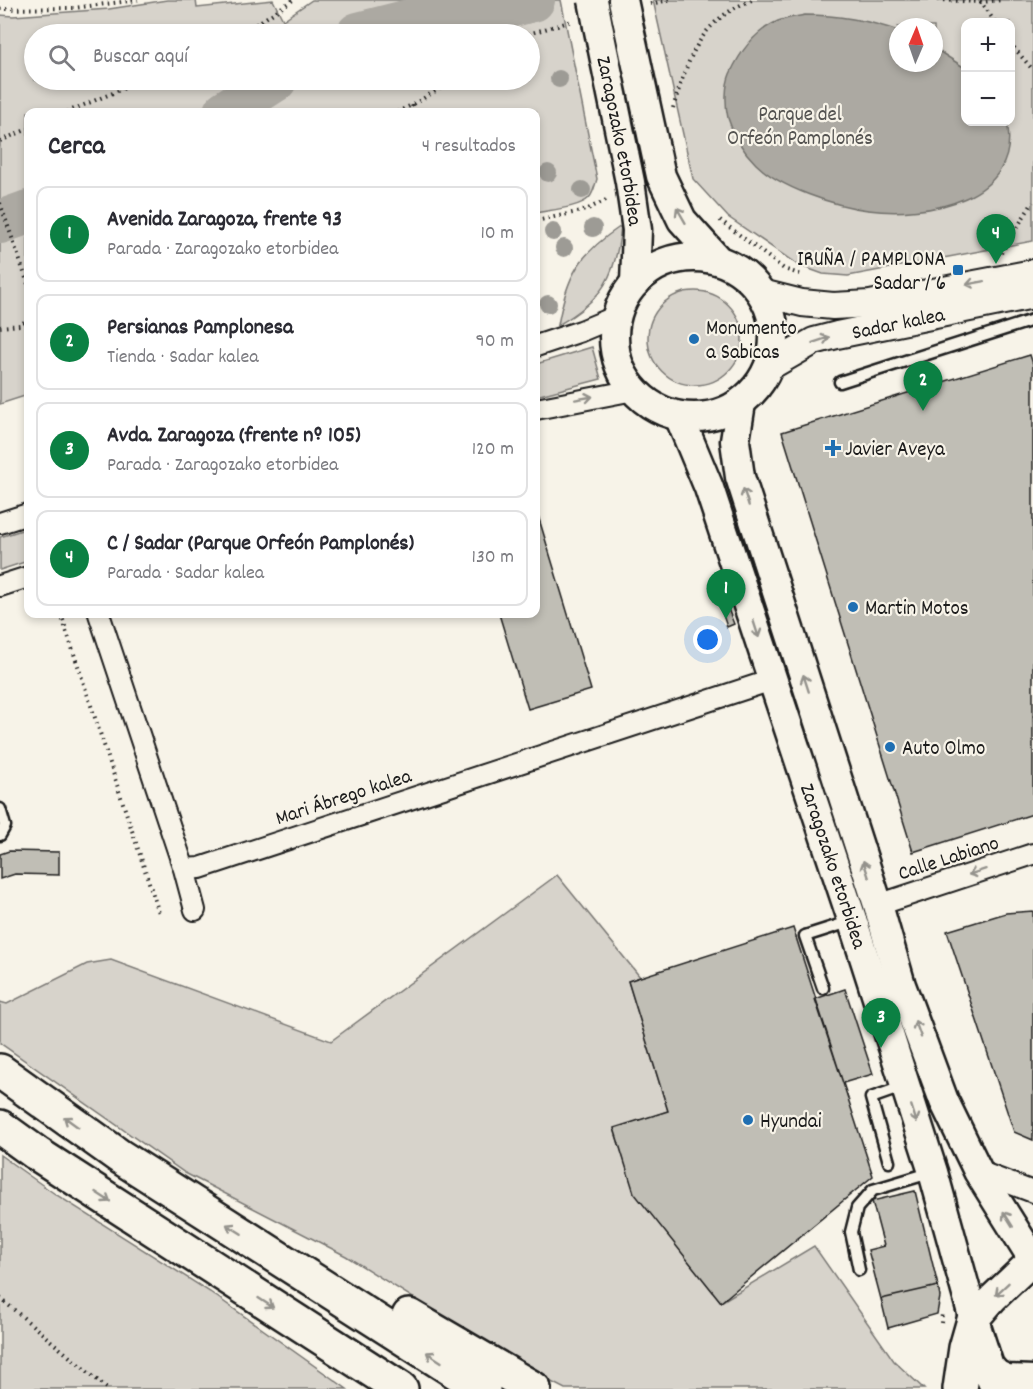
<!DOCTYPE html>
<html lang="es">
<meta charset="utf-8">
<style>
:root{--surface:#fff;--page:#f7f7f7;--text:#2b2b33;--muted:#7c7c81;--line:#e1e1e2;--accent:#0b8043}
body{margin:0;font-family:Dekko,sans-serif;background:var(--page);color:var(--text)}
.controls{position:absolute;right:18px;top:18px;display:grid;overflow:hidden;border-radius:12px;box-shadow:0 3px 9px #0003}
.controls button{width:54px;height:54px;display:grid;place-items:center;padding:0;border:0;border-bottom:2px solid var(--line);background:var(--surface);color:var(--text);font:30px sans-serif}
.compass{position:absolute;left:889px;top:18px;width:54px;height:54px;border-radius:50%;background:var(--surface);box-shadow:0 3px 9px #0003;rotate:2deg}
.you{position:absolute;left:708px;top:640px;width:21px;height:21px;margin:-15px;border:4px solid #fff;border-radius:50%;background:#1a73e8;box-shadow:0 0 0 9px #1a73e833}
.badge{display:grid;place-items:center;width:39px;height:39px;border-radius:50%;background:var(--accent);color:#fff;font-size:20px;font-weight:700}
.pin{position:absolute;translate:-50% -50px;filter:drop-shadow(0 2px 3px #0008)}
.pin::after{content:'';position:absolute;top:32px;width:21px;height:18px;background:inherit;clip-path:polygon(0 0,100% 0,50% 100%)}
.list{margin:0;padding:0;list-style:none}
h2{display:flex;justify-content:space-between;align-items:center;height:78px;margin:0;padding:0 24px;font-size:26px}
h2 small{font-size:20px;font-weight:400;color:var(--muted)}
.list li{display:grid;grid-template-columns:39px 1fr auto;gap:18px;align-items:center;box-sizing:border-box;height:96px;margin:0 12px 12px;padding:0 12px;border:2px solid var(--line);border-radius:12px}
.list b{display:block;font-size:22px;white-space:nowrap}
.list p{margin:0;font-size:20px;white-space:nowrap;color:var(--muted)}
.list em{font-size:20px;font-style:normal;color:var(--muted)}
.icon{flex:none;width:33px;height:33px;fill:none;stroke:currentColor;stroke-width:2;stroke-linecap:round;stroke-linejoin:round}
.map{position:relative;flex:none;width:1033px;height:1389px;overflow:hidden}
.search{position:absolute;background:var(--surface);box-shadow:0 3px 9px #0003;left:24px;top:24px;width:516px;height:66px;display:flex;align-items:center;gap:15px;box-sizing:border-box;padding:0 21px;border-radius:33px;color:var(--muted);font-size:22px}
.panel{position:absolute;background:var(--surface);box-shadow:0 3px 9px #0003;left:24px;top:108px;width:516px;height:510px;border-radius:12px}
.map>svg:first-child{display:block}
</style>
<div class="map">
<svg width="1033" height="1389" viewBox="0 0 1033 1389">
<rect width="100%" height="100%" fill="#f7f3e8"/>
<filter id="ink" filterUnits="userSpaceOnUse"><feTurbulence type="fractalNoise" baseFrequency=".0167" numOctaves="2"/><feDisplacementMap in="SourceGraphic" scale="12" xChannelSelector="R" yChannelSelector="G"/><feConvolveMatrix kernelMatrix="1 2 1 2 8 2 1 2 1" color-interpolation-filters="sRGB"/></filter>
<g filter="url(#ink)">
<path fill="#d7d3cb" stroke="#7a7874" stroke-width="1.5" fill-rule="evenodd" d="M167,0H196L197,8L273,0L283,20L312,0H561L597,179C595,185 593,194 589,198C579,208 549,210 536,213V112H28V395L0,404V15L13,16L109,9ZM530,34V80H34V34Z
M653,0H1033V241L848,276L823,274L798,265L728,217L693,179ZM966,22H1010V122H966ZM898,27H934V63H898Z
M621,226C616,277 603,299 558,325C567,275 579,254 621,226Z
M648 338a47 47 0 1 1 94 0a47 47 0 1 1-94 0Z
M592,347L601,379L536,396V364Z
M28,528V561L0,570V537Z
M557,875L640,977L628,981L668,1111L614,1129L635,1193L721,1302L814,1246L894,1361L924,1389H565L530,1371L346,1256L185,1173L0,1043V1002L7,1004L87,964L111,960L331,1041Z
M0,1155L55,1194L210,1292L347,1389H0Z"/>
<path fill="#aca9a2" stroke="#72716c" stroke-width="1.5" d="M805,15C837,15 868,20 898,31V63H934V48L965,68L966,122H1007C1023,200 926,218 868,210C835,206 780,188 756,164C743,151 733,135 728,118C725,105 725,86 730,74C740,52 755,31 778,21C786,18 796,17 805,15Z"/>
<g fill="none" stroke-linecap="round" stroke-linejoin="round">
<path stroke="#aca9a2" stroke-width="44" d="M358,34L409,21L493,10L533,0
M225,112L275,80
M0,222L28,212"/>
</g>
<path fill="#c0beb5" stroke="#1c1c1c" stroke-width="1.5" d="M1030,355L1033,364V814L913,852L782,432Z
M536,509L591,690L528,709L499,614H536Z
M728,609L734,624L727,627L722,612Z
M9,851L59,852V875L15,874L0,879V854Z
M1033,911V1140L1014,1132L947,931L1006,913Z
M793,928L873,1176L721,1302L634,1193L614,1128L668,1111L628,981Z
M845,989L873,1074L843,1083L815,999Z
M915,1191L938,1286L881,1299L868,1250L884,1246L872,1201Z
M938,1286L940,1297L937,1314L888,1328L881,1299Z"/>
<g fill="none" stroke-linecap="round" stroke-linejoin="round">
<defs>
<path id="service" d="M840,382L1033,320
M0,809L5,826L0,835
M823,988L805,936L852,921
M889,1162L871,1098L905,1086
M859,1270L851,1232L857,1208L873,1190L933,1172"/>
<path id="minor" d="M536,346L581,331L617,316
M536,409L634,390
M0,523L28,514
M0,586L28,577
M99,614L184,869L200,868L772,680
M184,869L195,910
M878,905L1033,854
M978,1171L1033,1192"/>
<g id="tertiary">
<path d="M762,293L802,303L833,306L870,304L1033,273"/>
<path id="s1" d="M769,367L814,341L837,335L1033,295"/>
</g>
<g id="secondary">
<path d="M627,19L661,176L682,220L718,260"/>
<path id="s2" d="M598,26L630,182L637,230L635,283"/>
<circle cx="694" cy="337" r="80"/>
<path d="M741,403L735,441L740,477L878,905L901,985L944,1101L978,1171L1033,1259"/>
<path id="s3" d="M679,416L709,488L850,913L933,1172L974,1320L991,1372L1007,1379L1033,1380"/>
<path d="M974,1320L993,1298L1033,1260"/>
</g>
<path id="trunk" d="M0,1071L119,1156L483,1389
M0,1127L36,1153L401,1389
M409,1316L534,1389
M991,1372L998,1389
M960,1389L966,1348L974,1320"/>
</defs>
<use href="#service" stroke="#1c1c1c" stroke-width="15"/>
<use href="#minor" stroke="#1c1c1c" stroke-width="24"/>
<use href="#tertiary" stroke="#1c1c1c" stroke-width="30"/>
<use href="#secondary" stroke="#1c1c1c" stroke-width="33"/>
<use href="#trunk" stroke="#1c1c1c" stroke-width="38"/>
<path stroke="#1c1c1c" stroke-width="4" stroke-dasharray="1.5 4.5" stroke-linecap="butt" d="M938,0L981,2L1002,0
M980,1L995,22
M650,4L669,0
M0,9L74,8L138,0
M241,34L293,0
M528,34L572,21
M1010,43L1033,70
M412,105L415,112
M673,108C689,57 699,21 752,0
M67,112L144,80
M397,112L412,105L454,80
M0,141L28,129
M0,203L28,284
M720,220L784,269L802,275
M536,221L586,210L606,200
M1001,253L1033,202
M0,327L20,325L28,319
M61,614L160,916
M0,1298L108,1389
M941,1323L942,1314"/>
<use href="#service" stroke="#f7f3e8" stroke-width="10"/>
<use href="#minor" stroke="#f7f3e8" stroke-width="20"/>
<use href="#tertiary" stroke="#f7f3e8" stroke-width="26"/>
<use href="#secondary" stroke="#f7f3e8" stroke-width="28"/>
<use href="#trunk" stroke="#f7f3e8" stroke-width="33"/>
<defs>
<path id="secondary-bridge" d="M593,0L598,26
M623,0L627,19"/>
</defs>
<use href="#secondary-bridge" stroke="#1c1c1c" stroke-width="33" stroke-linecap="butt"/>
<use href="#secondary-bridge" stroke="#f7f3e8" stroke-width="28"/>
</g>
<g fill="#9d9b95">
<circle cx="559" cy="79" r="9"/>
<circle cx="548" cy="173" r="9"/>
<circle cx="582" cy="190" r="9"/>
<circle cx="593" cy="228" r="9"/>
<circle cx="553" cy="232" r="9"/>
<circle cx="564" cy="248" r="9"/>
<circle cx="548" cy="304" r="9"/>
</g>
<defs><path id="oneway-shaft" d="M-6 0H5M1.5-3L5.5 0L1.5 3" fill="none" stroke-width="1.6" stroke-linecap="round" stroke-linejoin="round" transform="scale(1.5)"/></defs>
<g stroke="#94928c">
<use href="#oneway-shaft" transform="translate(681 215) rotate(-120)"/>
<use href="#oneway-shaft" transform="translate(975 283) rotate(169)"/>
<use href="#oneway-shaft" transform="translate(821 340) rotate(-18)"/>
<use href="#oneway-shaft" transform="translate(584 398) rotate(-10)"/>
<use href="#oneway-shaft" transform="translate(746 497) rotate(-108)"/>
<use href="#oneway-shaft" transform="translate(756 629) rotate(72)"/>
<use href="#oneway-shaft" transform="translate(806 683) rotate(-108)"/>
<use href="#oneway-shaft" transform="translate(866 869) rotate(-108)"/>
<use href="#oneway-shaft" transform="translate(977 872) rotate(162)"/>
<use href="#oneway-shaft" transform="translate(918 1029) rotate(-110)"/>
<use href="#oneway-shaft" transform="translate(914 1114) rotate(72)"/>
<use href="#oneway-shaft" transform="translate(71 1122) rotate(-144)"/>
<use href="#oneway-shaft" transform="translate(103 1197) rotate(33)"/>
<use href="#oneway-shaft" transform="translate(1008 1219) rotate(-122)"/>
<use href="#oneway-shaft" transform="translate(234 1229) rotate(-148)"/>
<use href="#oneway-shaft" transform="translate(1002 1289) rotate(137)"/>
<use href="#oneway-shaft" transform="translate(266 1303) rotate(33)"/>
<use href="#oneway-shaft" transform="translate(434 1357) rotate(-147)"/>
</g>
</g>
<g fill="#1f6fb2" stroke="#f7f3e8" stroke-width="2">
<rect x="952" y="264" width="12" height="12" rx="3"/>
<circle cx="694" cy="339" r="6"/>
<path d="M830 439h6v6h6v6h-6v6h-6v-6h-6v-6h6z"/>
<circle cx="853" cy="607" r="6"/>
<circle cx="890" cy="747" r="6"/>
<circle cx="748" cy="1120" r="6"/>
</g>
<g text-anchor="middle" stroke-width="4.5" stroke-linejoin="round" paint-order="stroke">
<g font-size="21" fill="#545351" stroke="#f7f3e8">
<text x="800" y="120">Parque del<tspan x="800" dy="24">Orfeón Pamplonés</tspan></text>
</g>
<g font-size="21" fill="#1c1c1c" stroke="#f7f3e8">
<text dy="7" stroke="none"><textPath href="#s2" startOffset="117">Zaragozako etorbidea</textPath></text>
<text dy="7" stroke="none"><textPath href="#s1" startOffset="138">Sadar kalea</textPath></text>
<text transform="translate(343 796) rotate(-18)" y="7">Mari Ábrego kalea</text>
<text transform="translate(948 857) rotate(-18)" y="7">Calle Labiano</text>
<text dy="7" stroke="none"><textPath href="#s3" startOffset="476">Zaragozako etorbidea</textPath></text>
</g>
<g font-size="21" fill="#1c1c1c" stroke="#f7f3e8" text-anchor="start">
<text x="946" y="265" text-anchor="end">IRUÑA / PAMPLONA<tspan x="946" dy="24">Sadar / 6</tspan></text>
<text x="706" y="334">Monumento<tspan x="706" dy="24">a Sabicas</tspan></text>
<text x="845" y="455">Javier Aveya</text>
<text x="865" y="614">Martin Motos</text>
<text x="902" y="754">Auto Olmo</text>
<text x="760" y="1127">Hyundai</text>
</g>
</g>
</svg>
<div class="controls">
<button>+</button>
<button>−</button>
</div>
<svg class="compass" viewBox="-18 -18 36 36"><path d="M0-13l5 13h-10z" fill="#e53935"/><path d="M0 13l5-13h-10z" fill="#7c7c81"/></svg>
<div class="you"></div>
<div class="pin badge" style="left:726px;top:619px">1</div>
<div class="pin badge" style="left:923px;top:411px">2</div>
<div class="pin badge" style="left:881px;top:1048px">3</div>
<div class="pin badge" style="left:996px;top:264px">4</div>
<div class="search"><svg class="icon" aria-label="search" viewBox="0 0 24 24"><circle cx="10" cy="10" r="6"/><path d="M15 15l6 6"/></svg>Buscar aquí</div>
<section class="panel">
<h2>Cerca<small>4 resultados</small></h2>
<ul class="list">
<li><span class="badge">1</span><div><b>Avenida Zaragoza, frente 93</b><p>Parada · Zaragozako etorbidea</p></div><em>10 m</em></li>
<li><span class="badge">2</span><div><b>Persianas Pamplonesa</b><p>Tienda · Sadar kalea</p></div><em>90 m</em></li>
<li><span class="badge">3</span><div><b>Avda. Zaragoza (frente nº 105)</b><p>Parada · Zaragozako etorbidea</p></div><em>120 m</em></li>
<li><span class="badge">4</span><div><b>C / Sadar (Parque Orfeón Pamplonés)</b><p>Parada · Sadar kalea</p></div><em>130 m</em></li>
</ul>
</section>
</div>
